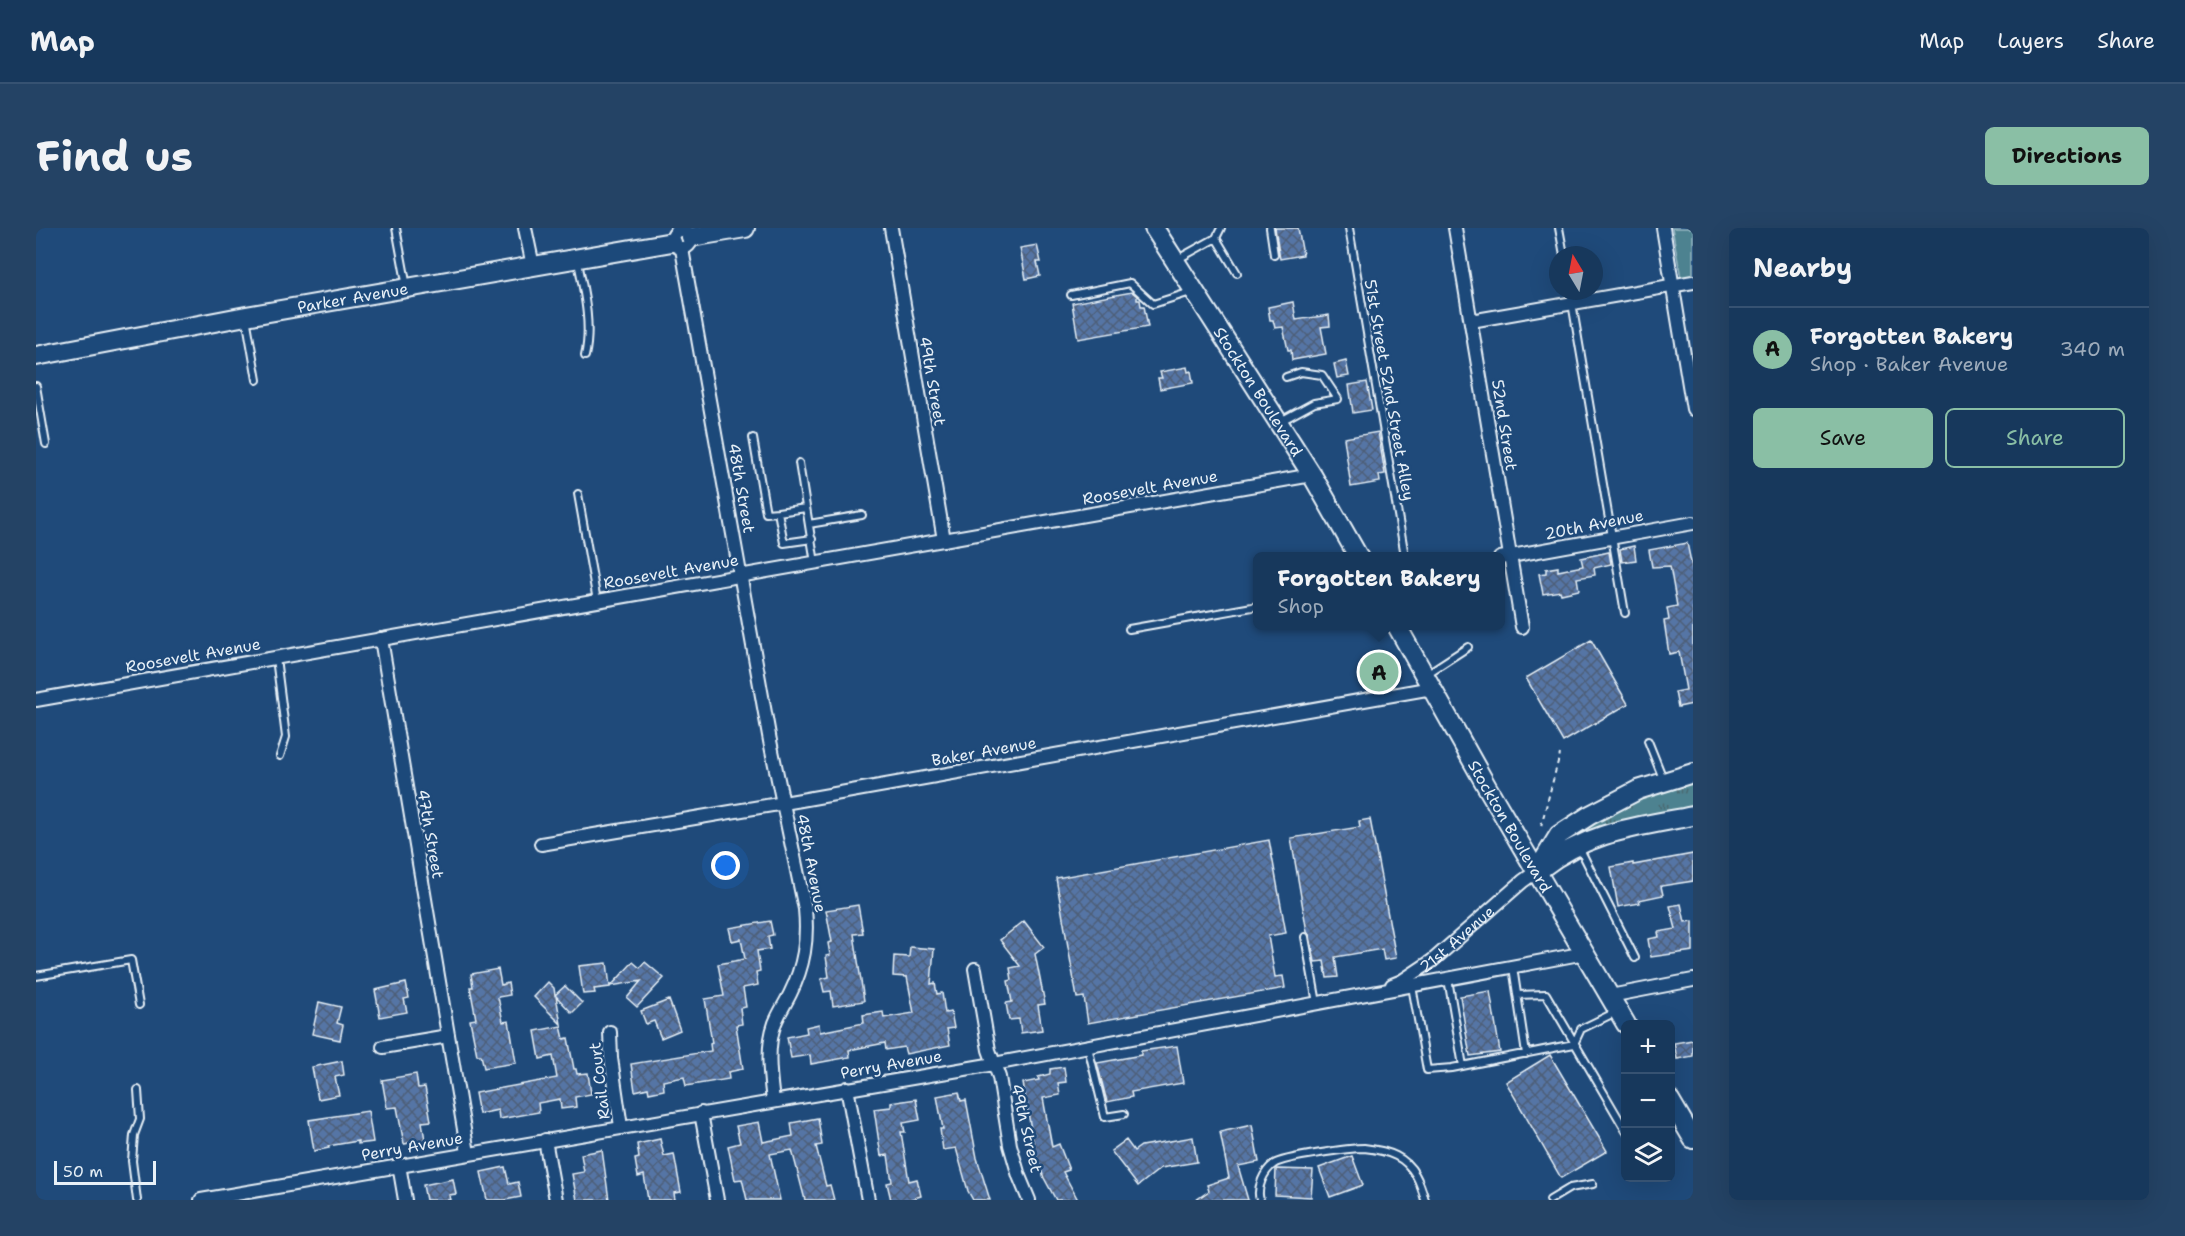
<!DOCTYPE html>
<meta charset="utf-8">
<style>
:root{--surface:#17385c;--page:#244365;--text:#f1f3f6;--muted:#9eacbb;--line:#365272;--accent:#8abfa5}
body{margin:0;font-family:"Shantell Sans",sans-serif;background:var(--page);color:var(--text)}
.controls{position:absolute;right:18px;bottom:18px;display:grid;overflow:hidden;border-radius:9px;box-shadow:0 6px 24px #0002}
.controls button{width:54px;height:54px;display:grid;place-items:center;padding:0;border:0;border-bottom:2px solid var(--line);background:var(--surface);color:var(--text);font:30px sans-serif}
.compass{position:absolute;left:1513px;top:18px;width:54px;height:54px;border-radius:50%;background:var(--surface);box-shadow:0 6px 24px #0002;rotate:350deg}
.scale{position:absolute;left:18px;bottom:15px;width:102px;box-sizing:border-box;padding-left:6px;border:3px solid #e8f1f8;border-top:0;font-size:16px;line-height:21px;white-space:nowrap;color:#e8f1f8;-webkit-text-stroke:4px #1f4a7a;paint-order:stroke}
.you{position:absolute;left:690px;top:638px;width:21px;height:21px;margin:-15px;border:4px solid #fff;border-radius:50%;background:#1a73e8;box-shadow:0 0 0 9px #1a73e833}
.badge{display:grid;place-items:center;width:39px;height:39px;border-radius:50%;background:var(--accent);color:#111;font-size:20px;font-weight:700}
.pin{position:absolute;translate:-50% -50%;border:3px solid #fff;box-shadow:0 2px 6px #0006}
.popup{position:absolute;left:1217px;top:324px;width:252px;height:78px;box-sizing:border-box;display:grid;place-content:center;border-radius:9px;background:var(--surface);filter:drop-shadow(0 2px 4px #0005);font-size:20px;white-space:nowrap;color:var(--muted)}
.popup b{font-size:22px;color:var(--text)}
.popup::after{content:'';position:absolute;left:50%;top:100%;margin-left:-12px;border:12px solid transparent;border-top-color:var(--surface)}
.list{margin:0;padding:0;list-style:none}
h2{display:flex;justify-content:space-between;align-items:center;height:78px;margin:0;padding:0 24px;font-size:26px}
h2 small{font-size:20px;font-weight:400;color:var(--muted)}
.list li{display:grid;grid-template-columns:39px 1fr auto;gap:18px;align-items:center;box-sizing:border-box;height:84px;padding:0 24px;border-top:2px solid var(--line)}
.list b{display:block;font-size:22px;white-space:nowrap}
.list p{margin:0;font-size:20px;white-space:nowrap;color:var(--muted)}
.list em{font-size:20px;font-style:normal;color:var(--muted)}
.actions{display:flex;gap:12px;padding:18px 24px}
.actions a{flex:1;padding:14px 0;border:2px solid var(--accent);border-radius:9px;text-align:center;font-size:21px;color:var(--accent)}
.actions .main{background:var(--accent);color:#111}
.icon{flex:none;width:33px;height:33px;fill:none;stroke:currentColor;stroke-width:2;stroke-linecap:round;stroke-linejoin:round}
.map{position:relative;flex:none;width:1657px;height:972px;overflow:hidden;border-radius:9px}
header{display:flex;align-items:center;gap:36px;box-sizing:border-box;height:84px;padding:0 30px;background:var(--surface);border-bottom:2px solid var(--line)}
header strong{font-size:28px}
nav{display:flex;gap:33px;margin-inline-start:auto;font-size:21px}
.intro{display:flex;align-items:center;justify-content:space-between;box-sizing:border-box;height:144px;padding:0 36px}
h1{margin:0;font-size:42px}
.button{padding:15px 27px;border-radius:9px;background:var(--accent);color:#111;font-size:21px;font-weight:700}
main{display:flex;gap:36px;padding:0 36px}
aside{flex:1;background:var(--surface);border-radius:9px;box-shadow:0 6px 24px #0002}
.map>svg:first-child{display:block}
</style>
<header>
<strong>Map</strong>
<nav><a>Map</a><a>Layers</a><a>Share</a></nav>
</header>
<div class="intro"><h1>Find us</h1><a class="button">Directions</a></div>
<main>
<div class="map">
<svg width="1657" height="972" viewBox="0 0 1657 972">
<defs>
<pattern id="grass-tufts" width="24" height="20" patternUnits="userSpaceOnUse" patternTransform="scale(1.5)"><rect width="24" height="20" fill="#4e8290"/><path d="M3 7l-1-3M5 7V3M7 7l1-3M15 17l-1-3M17 17v-4M19 17l1-3" fill="none" stroke="#4a6870"/></pattern>
<pattern id="building-cross-hatch" width="8" height="8" patternUnits="userSpaceOnUse" patternTransform="scale(1.5)"><rect width="8" height="8" fill="#5575a5"/><path d="M0 0l8 8M0 8l8-8" fill="none" stroke="#4e5e78"/></pattern>
</defs>
<rect width="100%" height="100%" fill="#1f4a7a"/>
<filter id="ink" filterUnits="userSpaceOnUse"><feTurbulence type="fractalNoise" baseFrequency=".0167" numOctaves="2"/><feDisplacementMap in="SourceGraphic" scale="12" xChannelSelector="R" yChannelSelector="G"/><feConvolveMatrix kernelMatrix="1 2 1 2 8 2 1 2 1" color-interpolation-filters="sRGB"/></filter>
<g filter="url(#ink)">
<path fill="url(#grass-tufts)" stroke="#9bbac4" stroke-width="1.5" d="M1657,552V581L1570,597L1551,603L1550,599L1603,570Z"/>
<path fill="#4e8290" stroke="#9bbac4" stroke-width="1.5" d="M1636,0H1657V48L1645,50Z"/>
<path fill="url(#building-cross-hatch)" stroke="#e8f1f8" stroke-width="1.5" d="M1239,0H1262L1267,27L1244,31Z
M1001,17L1005,34H1001L1004,48L990,51L984,20Z
M1096,64L1101,68V72H1104L1105,78H1108L1112,99L1042,111L1036,75Z
M1257,74L1260,92L1293,87L1294,98L1285,99L1290,126L1256,132L1255,122H1252L1247,99L1239,100L1237,92H1234L1232,79Z
M1310,133L1313,148L1301,150L1298,136Z
M1151,139L1152,144L1155,143L1157,155L1124,161L1122,150H1126L1124,144Z
M1331,154L1336,182L1317,185L1313,157Z
M1342,204L1349,246L1343,247L1344,254L1315,259L1308,210Z
M1651,315L1657,344V476L1642,479L1639,464L1650,462L1643,424L1633,426L1628,393L1633,392L1631,380L1641,378L1634,338L1616,339L1613,322Z
M1598,318L1600,332L1586,334L1584,321Z
M1573,324L1575,336L1558,340L1559,347L1541,350L1543,362L1525,366L1524,363L1507,366L1503,346L1510,345V341L1522,339V343L1547,338L1545,330Z
M1555,412L1592,476L1527,514L1490,450Z
M1348,434L1350,447L1332,450L1330,437Z
M1334,591L1360,730L1348,732L1346,721L1299,729L1302,749L1291,750L1288,733L1279,734L1274,708L1271,704L1255,610L1324,599L1323,593Z
M1233,612L1250,705L1232,708L1239,749L1247,748L1249,760L1052,795L1048,769L1041,770L1020,650Z
M1657,626V653L1625,658L1627,667L1603,672L1604,675L1582,679L1575,639L1597,635V637Z
M1645,676L1649,694L1657,693V723L1615,729L1612,711L1623,709L1622,704L1640,701L1634,678Z
M822,677L827,705L818,706L828,773L797,778L795,763L788,764L785,751L793,749L790,728L794,727L792,715L796,714L790,682Z
M734,693L737,707L732,708L734,721L721,723L724,743L720,744L722,757L707,760L710,779L704,780L706,796L700,797L707,841L692,844L693,851L650,858L648,849L627,853L628,862L613,865L612,860L599,863L595,836L675,823L674,816L676,815L669,771L688,768L682,736L709,731L705,711L696,713L693,700Z
M988,693L1008,719L999,726L1009,776L1002,777L1006,802L985,805L983,791L973,792L970,775L976,774L972,753L976,752L974,740L984,738L964,712Z
M874,719L898,721L895,756L899,755L901,766L906,765L909,785L915,784L918,800L911,801L914,817L870,826L868,819L850,822L849,815L813,822L814,829L775,836L774,827L755,830L751,809L771,805L770,799L783,796L784,804L828,795L827,787L847,784L848,790L878,785L871,749L857,748L858,728L873,729Z
M597,734L604,740L609,734L628,750L601,779L591,770L605,753L575,758Z
M571,735L574,759L558,761L559,765L547,766L543,738Z
M462,741L465,757L472,755L474,767L462,769L467,794L473,793L480,835L448,840L445,827H441L434,792L440,791L434,759H437L435,746Z
M512,754L518,760L519,767L529,758L546,775L536,785L520,768L525,796L498,769Z
M370,755L373,770L368,771L371,784L344,789L339,762Z
M1454,763L1464,824L1434,828L1424,768Z
M633,772L644,802L625,810L618,793L610,796L605,783Z
M283,774L305,779L301,795L307,797L304,812L276,806Z
M525,798L528,811L532,810L538,841H540L541,846L552,845L555,866L539,869L540,879L525,881L524,871L502,875L503,884L463,891L462,882L443,886L439,865L521,850L517,828L504,831L499,803Z
M1657,812V828L1641,831L1638,815Z
M1141,818L1147,855L1095,864L1096,869L1071,874L1061,835L1105,827V823Z
M1514,827L1571,923L1525,950L1470,854Z
M306,833L308,847L299,849L303,867L282,871L276,839Z
M1028,839L1030,854L1022,855L1024,867L1007,870L1016,919L1023,916L1033,942L1027,944L1042,972H1020L1008,950L999,925L987,855L1003,852L1002,849L1014,846V841Z
M380,846L382,860L389,859L395,893L386,894L389,912L368,916L361,879L351,880L346,852Z
M923,864L925,873L930,872L941,930L954,972H937L932,963L920,920L907,922L904,901H907L901,868Z
M880,871L884,892L867,895L869,904H865L873,953L881,951L885,968L872,972H855L851,955L856,954L852,927L845,928L838,881L855,879V875Z
M332,883L337,914L322,916V913L292,918L293,920L278,923L273,892Z
M782,890L786,917L780,918L790,958L794,957L798,972H769L756,922L734,926L744,972H711L706,951L699,952L692,918L704,915L700,898L723,894L727,914L757,908L755,895Z
M1216,897L1223,934L1202,938L1212,972H1160L1173,963L1171,957L1193,950L1184,904Z
M1157,909L1161,934L1125,940L1102,958L1075,923L1090,912L1098,923L1105,918Z
M624,911L628,928L638,926L645,964L638,965L639,972H612L608,947L602,949L599,931L603,930L601,916Z
M566,922L573,972H541L536,946L548,944L545,926Z
M1316,928L1327,957L1294,969L1283,940Z
M469,939L473,956L482,954L485,969L469,972H451L445,944Z
M1240,941L1277,942L1275,969L1239,967Z
M417,951L420,966L413,967L414,972H390L387,957Z"/>
<g fill="none" stroke-linecap="round" stroke-linejoin="round">
<defs>
<path id="lane" d="M360,0L371,59
M1234,0L1238,27
M1313,0L1369,328
M1523,0L1528,27
M1180,10L1201,45
M1142,31L1180,10L1185,0
M542,34C548,64 556,98 549,128
M1534,63L1589,385
M1035,67L1094,55L1117,76L1155,64
M210,89L221,152
M0,158L10,216
M1245,193L1278,175L1302,171L1286,147L1265,144L1250,149
M717,210L730,285L742,284L748,315L776,311
M763,235L779,335
M542,266L561,373
M742,284L770,280
M773,296L826,287
M1093,401L1222,378
M240,430L250,509L244,528
M1389,447L1432,419
M1612,513L1628,553
M1543,619L1599,730
M1269,709L1281,775
M1477,739L1490,826
M0,748L95,732L103,777
M1412,751L1427,838
M1376,758L1391,842L1416,840L1538,816L1545,801L1580,784
M1481,767L1510,766L1590,903
M1052,819L1069,889L1088,886
M101,972L96,933L98,907L104,891L102,862
M1224,972C1220,960 1228,943 1238,936C1248,929 1316,920 1328,920C1337,921 1352,924 1360,928C1378,937 1384,954 1389,972
M1514,972L1534,960L1557,956"/>
<g id="street">
<path d="M489,0L497,38"/>
<path d="M855,0L908,312"/>
<path d="M1419,0L1486,399"/>
<path d="M1627,0L1657,181"/>
<circle cx="646" cy="11" r="9"/>
<path d="M646,21L734,513L769,681C772,712 768,738 754,766C749,776 743,785 739,795C730,820 734,848 737,873"/>
<path d="M1435,93L1657,54"/>
<path d="M1464,330L1657,295"/>
<path d="M345,411L432,925"/>
<path d="M0,472L1276,247"/>
<path d="M505,616L748,575L1396,460"/>
<path d="M939,741L953,822L963,849L974,917L983,948L993,972"/>
<path id="s1" d="M1356,757L1366,753L1396,733L1487,653L1501,643"/>
<path d="M1574,768L1657,752"/>
<path d="M574,804L575,830L585,899"/>
<path d="M347,819L412,808"/>
<path d="M811,860L832,972"/>
<path d="M665,885L681,972"/>
<path d="M509,912L520,972"/>
<path d="M363,937L369,972"/>
<path d="M165,972L958,836L1549,725"/>
</g>
<g id="secondary">
<path id="s2" d="M1118,0L1276,247L1322,328"/>
<path d="M655,9L709,0"/>
<path id="s3" d="M0,128L210,88L636,14"/>
<path id="s4" d="M1361,398L1451,559L1590,796"/>
<path d="M1507,639C1554,603 1601,599 1657,588"/>
<path d="M1501,643L1523,607L1554,587L1602,562L1657,545"/>
<path d="M1634,872L1657,911"/>
</g>
</defs>
<use href="#lane" stroke="#e8f1f8" stroke-width="10"/>
<use href="#street" stroke="#e8f1f8" stroke-width="16"/>
<use href="#secondary" stroke="#e8f1f8" stroke-width="22"/>
<path stroke="#e8f1f8" stroke-width="2" stroke-dasharray="4.5 4.5" stroke-linecap="butt" d="M1505,598L1524,526"/>
<use href="#lane" stroke="#1f4a7a" stroke-width="6"/>
<use href="#street" stroke="#1f4a7a" stroke-width="12"/>
<use href="#secondary" stroke="#1f4a7a" stroke-width="18"/>
</g>
</g>
<g text-anchor="middle" stroke-width="5" stroke-linejoin="round" paint-order="stroke">
<g font-size="16" fill="#e8f1f8" stroke="#1f4a7a">
<text dy="6" stroke="none"><textPath href="#s3" startOffset="322">Parker Avenue</textPath></text>
<text transform="translate(897 153) rotate(80)" y="6">49th Street</text>
<text transform="translate(1354 162) rotate(80)" y="6">51st Street 52nd Street Alley</text>
<text dy="6" stroke="none"><textPath href="#s2" startOffset="194">Stockton Boulevard</textPath></text>
<text transform="translate(1469 197) rotate(81)" y="6">52nd Street</text>
<text transform="translate(1114 259) rotate(-10)" y="6">Roosevelt Avenue</text>
<text transform="translate(706 260) rotate(80)" y="6">48th Street</text>
<text transform="translate(1558 296) rotate(-11)" y="6">20th Avenue</text>
<text transform="translate(635 343) rotate(-10)" y="6">Roosevelt Avenue</text>
<text transform="translate(157 427) rotate(-10)" y="6">Roosevelt Avenue</text>
<text transform="translate(948 523) rotate(-10)" y="6">Baker Avenue</text>
<text dy="6" stroke="none"><textPath href="#s4" startOffset="230">Stockton Boulevard</textPath></text>
<text transform="translate(395 606) rotate(80)" y="6">47th Street</text>
<text transform="translate(776 635) rotate(79)" y="6">48th Avenue</text>
<text dy="6" stroke="none"><textPath href="#s1" startOffset="80">21st Avenue</textPath></text>
<text transform="translate(855 836) rotate(-10)" y="6">Perry Avenue</text>
<text transform="translate(563 853) rotate(-97)" y="6">Rail Court</text>
<text transform="translate(991 900) rotate(77)" y="6">49th Street</text>
<text transform="translate(376 918) rotate(-10)" y="6">Perry Avenue</text>
</g>
</g>
</svg>
<div class="controls">
<button>+</button>
<button>−</button>
<button><svg class="icon" aria-label="layers" viewBox="0 0 24 24"><path d="M12 4l9 5-9 5-9-5zM3 14l9 5 9-5"/></svg></button>
</div>
<svg class="compass" viewBox="-18 -18 36 36"><path d="M0-13l5 13h-10z" fill="#e53935"/><path d="M0 13l5-13h-10z" fill="#9eacbb"/></svg>
<div class="scale">50 m</div>
<div class="you"></div>
<div class="pin badge" style="left:1343px;top:444px">A</div>
<div class="popup"><b>Forgotten Bakery</b>Shop</div>
</div>
<aside>
<h2>Nearby<small></small></h2>
<ul class="list">
<li><span class="badge">A</span><div><b>Forgotten Bakery</b><p>Shop · Baker Avenue</p></div><em>340 m</em></li>
</ul>
<div class="actions"><a class="main">Save</a><a>Share</a></div>
</aside>
</main>
